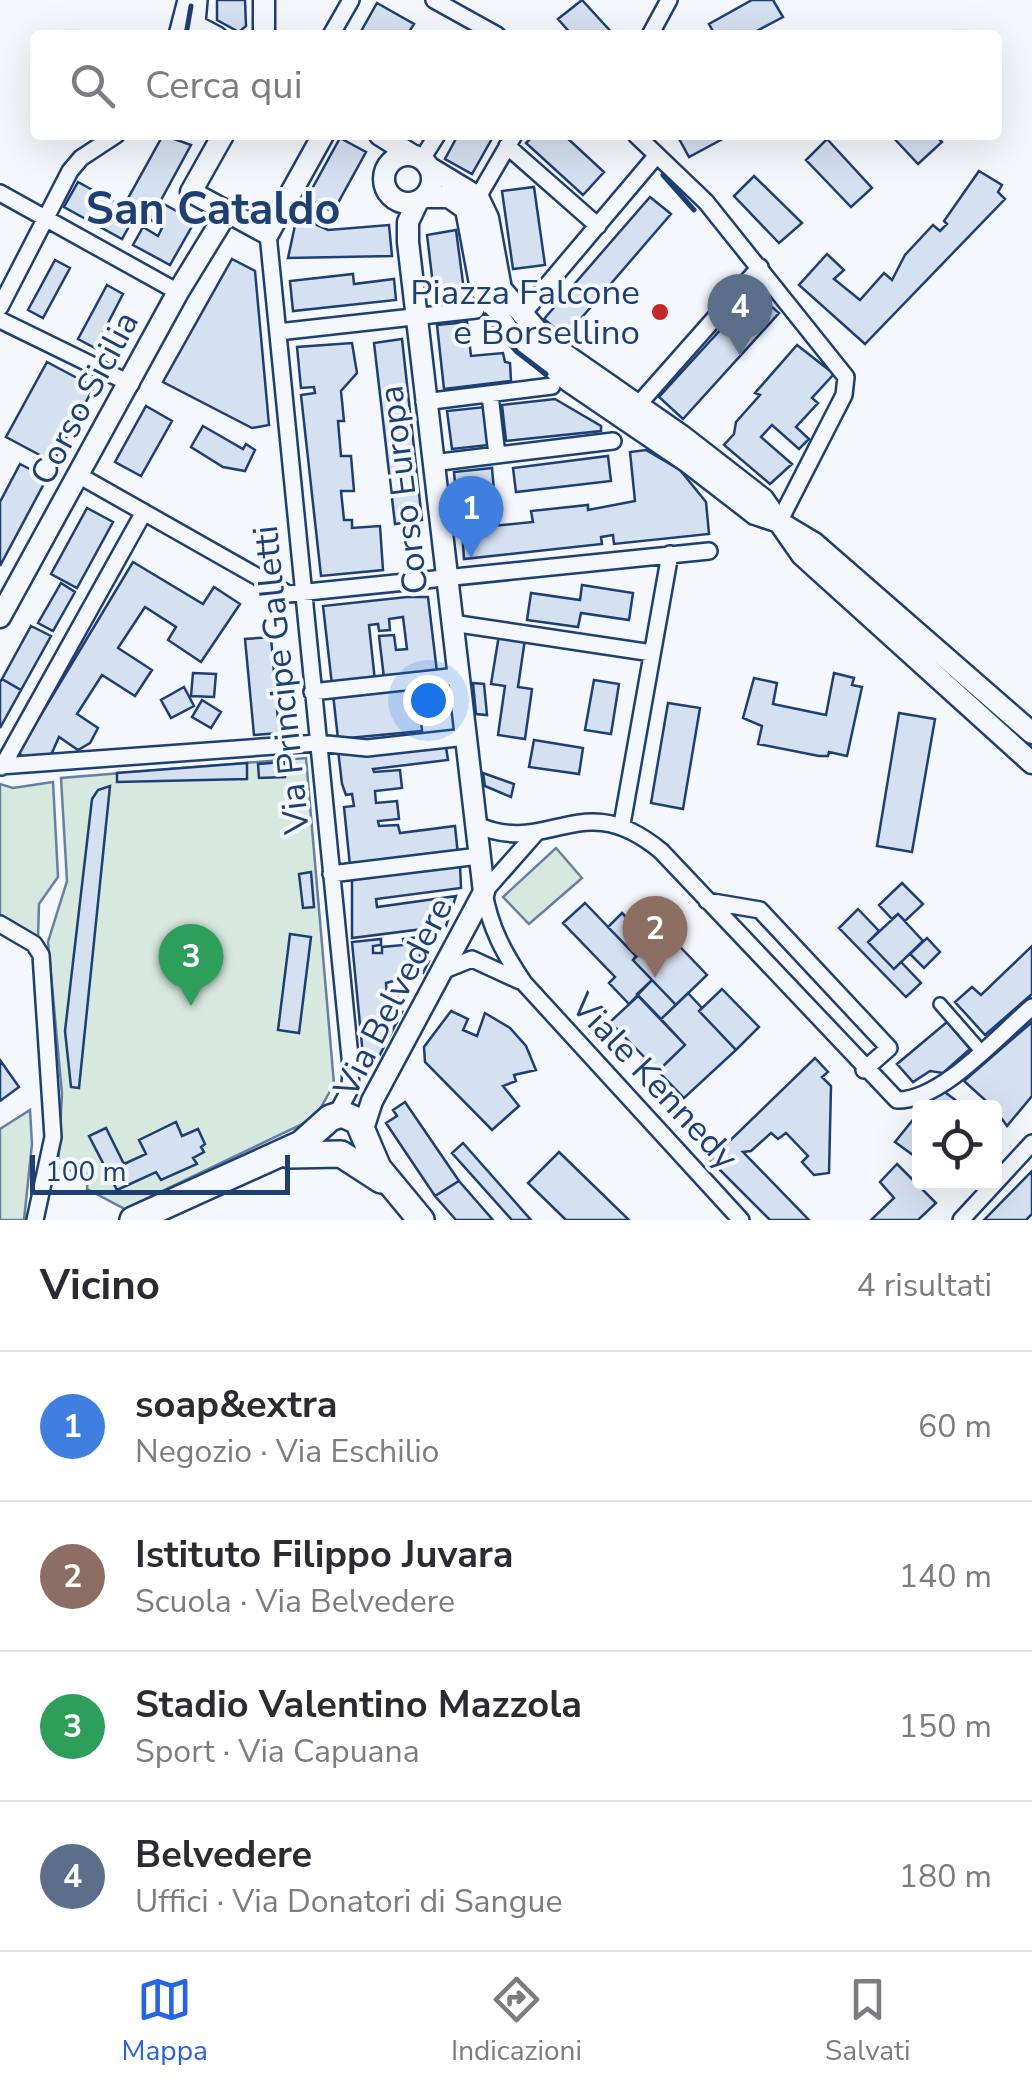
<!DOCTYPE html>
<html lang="it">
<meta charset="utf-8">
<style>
:root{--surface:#fff;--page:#f7f7f7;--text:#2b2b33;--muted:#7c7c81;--line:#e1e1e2;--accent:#2563eb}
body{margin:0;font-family:"Nunito Sans",sans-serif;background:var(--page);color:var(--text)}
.controls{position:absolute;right:30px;bottom:30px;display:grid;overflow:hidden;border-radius:10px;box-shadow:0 10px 40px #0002}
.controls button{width:90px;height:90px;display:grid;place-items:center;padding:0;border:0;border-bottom:2px solid var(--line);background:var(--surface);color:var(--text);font:50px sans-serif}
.scale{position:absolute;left:30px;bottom:25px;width:260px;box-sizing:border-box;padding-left:10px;border:5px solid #1d3f73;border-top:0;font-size:28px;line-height:35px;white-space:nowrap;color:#1d3f73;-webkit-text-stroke:8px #f4f7fb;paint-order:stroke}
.you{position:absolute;left:428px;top:700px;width:35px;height:35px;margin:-25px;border:8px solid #fff;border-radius:50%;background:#1a73e8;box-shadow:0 0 0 15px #1a73e833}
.badge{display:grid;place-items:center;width:65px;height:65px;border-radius:50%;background:var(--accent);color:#fff;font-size:32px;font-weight:700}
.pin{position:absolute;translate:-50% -82px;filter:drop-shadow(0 2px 5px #0008)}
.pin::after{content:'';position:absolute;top:52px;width:35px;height:30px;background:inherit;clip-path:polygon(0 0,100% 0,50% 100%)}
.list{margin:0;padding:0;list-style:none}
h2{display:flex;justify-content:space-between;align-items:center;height:130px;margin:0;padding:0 40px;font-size:42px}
h2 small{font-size:32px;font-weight:400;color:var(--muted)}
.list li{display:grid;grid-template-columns:65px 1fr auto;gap:30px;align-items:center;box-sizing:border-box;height:150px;padding:0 40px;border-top:2px solid var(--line)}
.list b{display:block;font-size:38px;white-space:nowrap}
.list p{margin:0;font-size:32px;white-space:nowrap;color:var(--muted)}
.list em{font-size:32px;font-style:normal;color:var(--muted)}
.icon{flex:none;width:55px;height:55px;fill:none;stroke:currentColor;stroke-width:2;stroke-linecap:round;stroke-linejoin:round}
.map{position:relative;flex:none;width:1032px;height:1220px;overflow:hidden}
.search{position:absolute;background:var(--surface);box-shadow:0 10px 40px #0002;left:30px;right:30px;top:30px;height:110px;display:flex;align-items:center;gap:25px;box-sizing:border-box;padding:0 35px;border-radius:10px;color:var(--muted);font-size:38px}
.sheet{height:730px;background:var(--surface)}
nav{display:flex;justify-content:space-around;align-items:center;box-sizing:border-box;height:140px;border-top:2px solid var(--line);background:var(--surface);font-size:28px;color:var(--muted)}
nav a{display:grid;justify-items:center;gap:5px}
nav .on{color:var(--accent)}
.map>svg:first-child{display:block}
</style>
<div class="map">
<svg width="1032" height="1220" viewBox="0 0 1032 1220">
<rect width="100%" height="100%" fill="#f4f7fb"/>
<path fill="#d7e8df" stroke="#687fa3" stroke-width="2.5" d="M306,758L334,1084L315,1118L125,1209L87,1189L88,1174L58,1168L62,1094L48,942L67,881L61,778Z
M53,782L58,877L39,904L38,938L0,916V784L13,788Z
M556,848L582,878L529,924L503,897Z
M30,1110L32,1144L24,1220H0V1129Z"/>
<path fill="#d5e0f0" stroke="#1d3f73" stroke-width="2.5" d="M217,0H245L246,26L239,32L217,20Z
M582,0L614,35H572L558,19Z
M752,0H773L783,17L749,35H715L709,24Z
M377,3L414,24L407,35H359Z
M163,135L191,145L160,202L195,221L170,265L133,245L143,227L158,236L162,228L126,202Z
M458,135H494L472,174L445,159Z
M534,135H564L604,172L583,195L526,143Z
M677,135H730L689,157Z
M891,135H935L942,142L918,164Z
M340,138L366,152L333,212L307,198Z
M827,139L872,188L851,207L806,160Z
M979,171L1002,185L998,192L1005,199L865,344L799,285L827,254L844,270L834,279L860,300L884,273L892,280L905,255L933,225L940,231L947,224L944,221Z
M754,176L802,223L779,243L734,196Z
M78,182L136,214L122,239L64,207Z
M534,187L545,265L513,269L502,191Z
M650,197L671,214L565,337L544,319Z
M297,216L328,230L389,225L392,256L288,258Z
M456,230L465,298L435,301L427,235Z
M232,259L255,271L269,425L252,428L163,382Z
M55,260L70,268L43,318L28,310Z
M353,274L354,284L394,279L396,300L293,311L290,281Z
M107,285L123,294L95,348L78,339Z
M755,292L779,313L683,419L659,397Z
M467,322L471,356L503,353L505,362L510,363L511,381L444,389L437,325Z
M402,339L422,520L395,524L374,343Z
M352,343L357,373L341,391L344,421H338L341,456H351L354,491H341L344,520H352V528L380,526L383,570L321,576L301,395L315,393L314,387L301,388L297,347Z
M797,345L834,374L812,398L818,403L796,427L809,439L799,449L772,425L761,437L792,464L770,484L724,445L734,434L736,422L760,395L755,393Z
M47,362L94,387L53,462L6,437Z
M555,399L601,426V431L506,441L502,405Z
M146,406L172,421L141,476L115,462Z
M485,407L489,445L452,449L447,411Z
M203,426L243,449L246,444L255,450L245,471L223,467L191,447Z
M646,450L680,470L706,502L709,534L614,544L613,535L601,537L602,544L464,559L462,529L533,522L531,511L588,505V510L635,501L630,452Z
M608,456L611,481L516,492L513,468Z
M20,464L47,478L0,566V502Z
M492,468L496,513L458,516L454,472Z
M87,508L113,522L77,588L51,574Z
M133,562L203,604L214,587L240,604L201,662L168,640L176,627L145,607L118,648L152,670L135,696L102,675L77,714L98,728L90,743L78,750L59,737L51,755L28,759L18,753Z
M61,583L75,592L53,631L38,623Z
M582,585L633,593L629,620L581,613L578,627L527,620L531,593L580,600Z
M407,597H428L437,672L384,678L379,636L394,635L396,650L407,649L403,617L389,619L390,630L379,631L378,624L369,625L375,681L332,685L323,606Z
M31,626L51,636L21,690L2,679Z
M499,635L525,639L518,687L532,689L525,739L498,735L505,686L491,684Z
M271,637L279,733L254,735L245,639Z
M193,673L216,674L214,697L191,696Z
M834,673L854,678L852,685L862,687L847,756L829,752L828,756H819L758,744L762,726L743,718L754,678L777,683L773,704L826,715Z
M2,679L21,690L0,728V682Z
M594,680L619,684L611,734L585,730Z
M473,683L484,684L487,715L476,714Z
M417,686L424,707H420L422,731L338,739L333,694Z
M184,687L194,706L171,718L161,700Z
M202,700L221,712L211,728L192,717Z
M668,703L700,708L683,809L651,803Z
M899,713L935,719L912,852L877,846Z
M534,740L583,748L579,774L529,767Z
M446,747L448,760L373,769L374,772L400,770L402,788L375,791L376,803L397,801L399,819L378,821L379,826L398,825L400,833L455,826L458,855L350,866L344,807L354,806L352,794L346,795L342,784L338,750L370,753Z
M284,762L285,777L259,778L258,764Z
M247,763V779L117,782V773Z
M483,773L514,784L511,797L485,786Z
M110,786L79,1088L71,1087L65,1031L92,799L98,790Z
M460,865L461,888L376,899L377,907L456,896L446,926L352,938V877Z
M311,872L314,907L303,908L299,874Z
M902,883L923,904L905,921L898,914L892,919L879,905Z
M585,903L636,956L633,960L652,980L629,1004L609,983L615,977L563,923Z
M858,909L879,931L868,942L894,969L901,962L921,983L906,997L839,928Z
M622,913L651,942L636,956L608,927Z
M898,914L923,941L894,969L868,942Z
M664,930L707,975L676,1005L633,960Z
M290,934L311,937L299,1033L278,1030Z
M419,937L420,958L429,961L423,973L386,983L387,995L398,994V1003H388L389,1012H402L374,1066H364L352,942L381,939V945L373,946V953H382V947L404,945L403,939Z
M927,938L940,952L924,968L910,954Z
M1032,946V994L985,1035L955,1002L972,987L981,995Z
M652,980L676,1005L661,1019L637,994Z
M722,989L759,1027L736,1050L699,1011Z
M688,993L702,1008L699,1011L736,1050L684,1098L658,1071L685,1045L661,1019Z
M638,996L685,1045L658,1071L610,1022Z
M451,1011L468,1019L463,1030L477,1036L485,1013L510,1028L526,1046L536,1070L514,1075L516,1081L503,1086L519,1106L492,1130L425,1062L424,1047Z
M947,1022L970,1049L943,1073L930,1071L913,1082L897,1064Z
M1032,1022V1096L1007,1126L994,1108L964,1081Z
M815,1058L828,1072L822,1077L831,1086L829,1173L814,1175L802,1162L808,1156L786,1133L778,1139L771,1133L751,1151L743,1152L809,1220H770L710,1160Z
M0,1060L19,1087L0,1101Z
M938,1087L962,1105L960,1108H922Z
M405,1102L459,1181L435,1196L386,1123L397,1116L393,1110Z
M920,1111V1146L913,1155L895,1142Z
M176,1122L182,1136L198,1129L205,1144L201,1147L204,1152L193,1158L197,1164L161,1180L156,1172L117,1190L89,1136L106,1128L124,1164L146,1154L139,1140Z
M463,1143L531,1220H512L452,1153Z
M559,1152L629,1220H566L528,1183Z
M897,1164L936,1203L918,1220H871L894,1198L880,1182Z
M1032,1171V1214L1026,1220H984Z
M459,1181L493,1220H456L435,1196Z"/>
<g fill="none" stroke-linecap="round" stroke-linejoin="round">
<defs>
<path id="pedestrian" d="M940,1004L981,1051"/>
<path id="minor" d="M434,0L497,35
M199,25L218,35
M177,35L186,0
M196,35L199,0
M331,35L351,0
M650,35L669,0
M636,135L706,202L846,377L844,395L779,522
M507,146L598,226
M422,159L437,135
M0,193L178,292
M478,197L514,135
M268,234L351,1067L350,1089L336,1115
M0,307L70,171L81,158L116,135
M521,316L657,155
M0,320L131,384
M278,332L476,310
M490,395L497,455
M424,402L552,386
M637,406L760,267
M432,463L613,441
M80,476L288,594L709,551
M452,623L652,653
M312,692L458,676
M0,766L317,743L367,748L466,737
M2,767L144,512
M475,824C549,859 580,784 661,851L897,1100C941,1101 998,1036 1032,1007
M622,824L670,554
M536,833L484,892C490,928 504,953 524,983L741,1220
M331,874L479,856
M707,901L760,910L889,1048L864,1070
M0,924L34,944L41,955L53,1137L35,1220
M442,971L472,959L520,981
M961,1220L1032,1143"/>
<path id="tertiary" d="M264,0V35
M223,135L191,192L268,234L323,135
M380,135L412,155
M384 179a24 24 0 1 1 48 0a24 24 0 1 1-48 0Z
M430,168L478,197L488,218L501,289L547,342L682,436L763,499L779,522L814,543L1032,733
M425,197H449L466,209L481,289L508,330L570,382L689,463L755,514L779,522L802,555L1032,763
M0,617L178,292L227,212
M362,1132L372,1101L484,892L408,242V222L418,201"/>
<path id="primary" d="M289,1155L341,1154L381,1180
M133,1220L301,1144L330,1118L342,1114L358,1121L378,1168L421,1220"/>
</defs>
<use href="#pedestrian" stroke="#1d3f73" stroke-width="16"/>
<use href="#minor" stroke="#1d3f73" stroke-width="20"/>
<use href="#tertiary" stroke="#1d3f73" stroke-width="25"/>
<use href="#primary" stroke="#1d3f73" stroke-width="30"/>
<use href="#pedestrian" stroke="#f4f7fb" stroke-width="11"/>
<use href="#minor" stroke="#f4f7fb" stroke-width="15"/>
<use href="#tertiary" stroke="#f4f7fb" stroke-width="20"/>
<use href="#primary" stroke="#f4f7fb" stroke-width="25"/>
<path stroke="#1d3f73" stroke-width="5" d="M186,35L191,6
M663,175L694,210
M485,315L517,352L546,374"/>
</g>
<circle fill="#c62828" stroke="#f4f7fb" stroke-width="4" cx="660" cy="312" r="10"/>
<g text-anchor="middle" stroke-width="8" stroke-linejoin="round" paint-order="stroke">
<g font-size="35" fill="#1d3f73" stroke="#f4f7fb" text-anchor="end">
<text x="640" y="304">Piazza Falcone<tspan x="640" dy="40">e Borsellino</tspan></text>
</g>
<g font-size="35" fill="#1d3f73" stroke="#f4f7fb">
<text transform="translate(84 398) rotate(-62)" y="12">Corso Sicilia</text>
<text transform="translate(403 490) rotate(-97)" y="12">Corso Europa</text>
<text transform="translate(281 680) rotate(-96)" y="12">Via Principe Galletti</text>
<text transform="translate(393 997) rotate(-63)" y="12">Via Belvedere</text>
<text transform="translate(655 1081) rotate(47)" y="12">Viale Kennedy</text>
</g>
<g font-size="45" font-weight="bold" fill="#1d3f73" stroke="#f4f7fb">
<text x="213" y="224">San Cataldo</text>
</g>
</g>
</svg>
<div class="controls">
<button><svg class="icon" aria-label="locate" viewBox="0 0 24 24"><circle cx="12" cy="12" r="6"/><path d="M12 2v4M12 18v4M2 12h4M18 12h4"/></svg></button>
</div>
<div class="scale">100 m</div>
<div class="you"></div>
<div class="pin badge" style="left:471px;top:558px;background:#3f7fe0">1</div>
<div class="pin badge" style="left:655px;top:978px;background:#8d6e63">2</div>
<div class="pin badge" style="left:191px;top:1006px;background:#2e9e5b">3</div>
<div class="pin badge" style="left:740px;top:356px;background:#5c6f8a">4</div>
<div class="search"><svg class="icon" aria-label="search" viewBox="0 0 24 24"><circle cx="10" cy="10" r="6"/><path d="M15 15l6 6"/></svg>Cerca qui</div>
</div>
<section class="sheet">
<h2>Vicino<small>4 risultati</small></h2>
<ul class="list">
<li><span class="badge" style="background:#3f7fe0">1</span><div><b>soap&amp;extra</b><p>Negozio · Via Eschilio</p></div><em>60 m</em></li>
<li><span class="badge" style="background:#8d6e63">2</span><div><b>Istituto Filippo Juvara</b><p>Scuola · Via Belvedere</p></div><em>140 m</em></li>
<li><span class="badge" style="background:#2e9e5b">3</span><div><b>Stadio Valentino Mazzola</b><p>Sport · Via Capuana</p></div><em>150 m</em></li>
<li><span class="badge" style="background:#5c6f8a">4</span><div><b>Belvedere</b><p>Uffici · Via Donatori di Sangue</p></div><em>180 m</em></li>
</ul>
</section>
<nav>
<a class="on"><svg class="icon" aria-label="map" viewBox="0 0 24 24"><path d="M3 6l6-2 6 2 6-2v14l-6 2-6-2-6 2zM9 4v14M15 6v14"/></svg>Mappa</a>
<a><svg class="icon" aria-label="directions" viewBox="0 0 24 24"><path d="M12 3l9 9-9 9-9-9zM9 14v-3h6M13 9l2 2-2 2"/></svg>Indicazioni</a>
<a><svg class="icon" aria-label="saved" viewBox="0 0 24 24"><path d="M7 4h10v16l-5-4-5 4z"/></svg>Salvati</a>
</nav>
